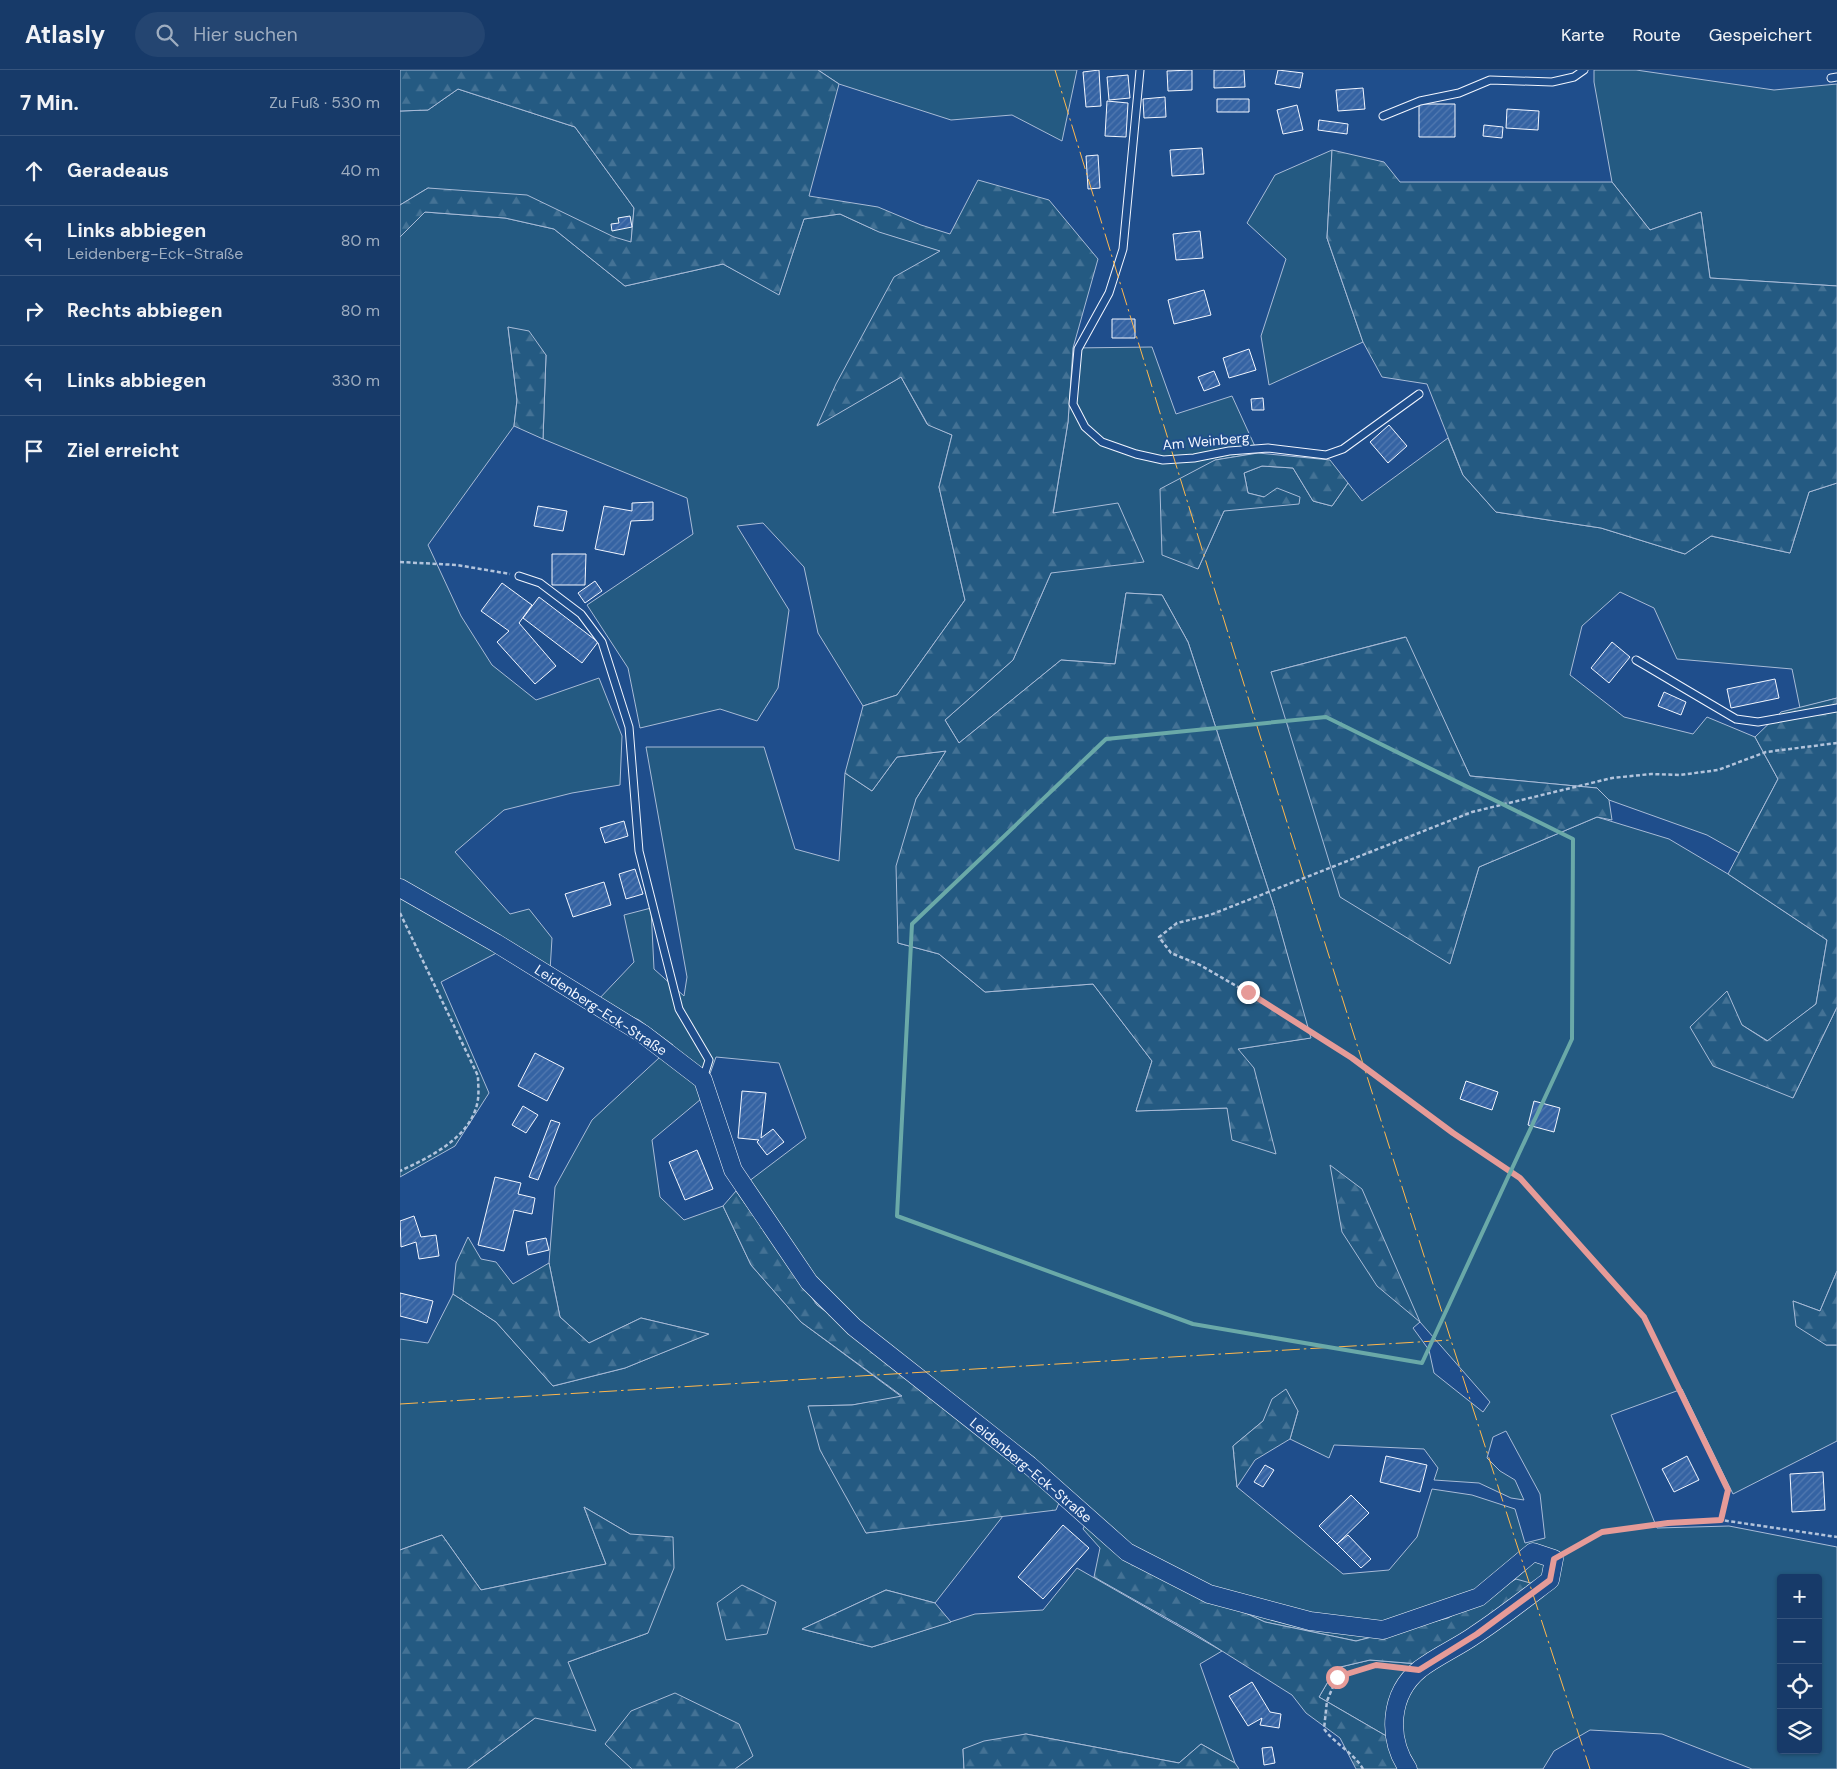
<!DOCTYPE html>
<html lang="de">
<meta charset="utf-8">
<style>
:root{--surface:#173a69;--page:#244571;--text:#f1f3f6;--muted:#9eadc0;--line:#36547d}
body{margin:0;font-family:"DM Sans",sans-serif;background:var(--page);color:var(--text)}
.controls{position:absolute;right:15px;bottom:15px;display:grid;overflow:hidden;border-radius:5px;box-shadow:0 1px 4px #0004}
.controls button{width:45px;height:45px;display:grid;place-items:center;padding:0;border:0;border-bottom:1px solid var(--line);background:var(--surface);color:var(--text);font:25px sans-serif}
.stop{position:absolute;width:15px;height:15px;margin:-11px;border:4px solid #e69b98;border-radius:50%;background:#fff}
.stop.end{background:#e69b98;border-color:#fff;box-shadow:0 1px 5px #0008}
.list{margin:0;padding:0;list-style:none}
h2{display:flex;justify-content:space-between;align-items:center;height:65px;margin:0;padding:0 20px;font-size:21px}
h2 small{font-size:16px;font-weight:400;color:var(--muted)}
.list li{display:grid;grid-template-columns:32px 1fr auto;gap:15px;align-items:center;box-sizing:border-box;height:70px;padding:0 20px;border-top:1px solid var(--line)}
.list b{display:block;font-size:19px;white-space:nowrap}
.list p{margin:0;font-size:16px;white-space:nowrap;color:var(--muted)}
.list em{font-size:16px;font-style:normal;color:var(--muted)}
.icon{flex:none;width:28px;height:28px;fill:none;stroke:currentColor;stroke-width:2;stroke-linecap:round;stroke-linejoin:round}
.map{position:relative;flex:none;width:1437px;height:1699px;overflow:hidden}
header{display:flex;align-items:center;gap:30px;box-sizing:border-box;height:70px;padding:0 25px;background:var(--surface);border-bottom:1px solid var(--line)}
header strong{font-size:24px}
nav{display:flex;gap:28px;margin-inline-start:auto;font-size:18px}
.search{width:350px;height:45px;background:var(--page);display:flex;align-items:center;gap:12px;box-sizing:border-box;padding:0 18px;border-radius:28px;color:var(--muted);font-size:19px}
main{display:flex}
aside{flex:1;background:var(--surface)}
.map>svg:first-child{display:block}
</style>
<header>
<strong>Atlasly</strong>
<div class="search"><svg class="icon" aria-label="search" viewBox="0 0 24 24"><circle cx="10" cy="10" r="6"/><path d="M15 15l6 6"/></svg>Hier suchen</div>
<nav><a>Karte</a><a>Route</a><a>Gespeichert</a></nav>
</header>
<main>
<aside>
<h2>7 Min.<small>Zu Fuß · 530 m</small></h2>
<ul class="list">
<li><svg class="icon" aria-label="ahead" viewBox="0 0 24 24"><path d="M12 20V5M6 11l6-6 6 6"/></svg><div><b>Geradeaus</b></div><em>40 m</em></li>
<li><svg class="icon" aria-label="left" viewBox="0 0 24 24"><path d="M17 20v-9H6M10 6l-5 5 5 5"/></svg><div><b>Links abbiegen</b><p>Leidenberg-Eck-Straße</p></div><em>80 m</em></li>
<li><svg class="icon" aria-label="right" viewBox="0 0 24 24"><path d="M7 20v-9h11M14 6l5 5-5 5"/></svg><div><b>Rechts abbiegen</b></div><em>80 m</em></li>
<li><svg class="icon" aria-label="left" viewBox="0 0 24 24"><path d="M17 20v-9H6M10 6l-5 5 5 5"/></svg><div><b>Links abbiegen</b></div><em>330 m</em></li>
<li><svg class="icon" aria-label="arrive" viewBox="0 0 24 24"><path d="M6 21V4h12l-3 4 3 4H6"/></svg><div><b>Ziel erreicht</b></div></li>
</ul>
</aside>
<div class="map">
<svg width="1437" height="1699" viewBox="0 0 1437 1699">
<defs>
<pattern id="forest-firs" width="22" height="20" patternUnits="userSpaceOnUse" patternTransform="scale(1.25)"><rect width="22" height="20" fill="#245a82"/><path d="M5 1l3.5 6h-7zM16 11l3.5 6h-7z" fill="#447295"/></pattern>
<pattern id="building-hatch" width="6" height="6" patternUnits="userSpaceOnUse" patternTransform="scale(1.25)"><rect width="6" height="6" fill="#3563a3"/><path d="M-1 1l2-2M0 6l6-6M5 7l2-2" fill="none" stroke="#537ab1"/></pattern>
</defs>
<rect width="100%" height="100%" fill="#1f4e8c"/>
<path fill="#245a82" stroke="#a8bbd7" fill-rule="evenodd" d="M418,0H677L662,71L612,45L551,50L439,14Z
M1194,0H1236L1374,20L1437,14V216L1310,208L1301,142L1250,160L1212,112L1194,12Z
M58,19L175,57L234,138L231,173L28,118L0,135V41L28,40Z
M932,80L927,168L963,272L869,315L861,266L886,189L847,153L875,105Z
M25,142L105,148L154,159L225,216L323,194L379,224L404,149L440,144L475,160L541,181L417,355L501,307L527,354L552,365L539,417L565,530L497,625L463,636L418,563L404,497L363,453L337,456L389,540L378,618L357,651L320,639L240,658L228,598L187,535L293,464L287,428L143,369L146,285L108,257L117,330L114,356L28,475L61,546L92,595L136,630L199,608L222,666L220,715L172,723L104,740L55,782L110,844L129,839L152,868L150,901L108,877L41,912L89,1023L55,1076L0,1107V167Z
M752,277L776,344L832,326L858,383L815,390L798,499L824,441L864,427L848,423L844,403L862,396L893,398L913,431L932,436L948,413L962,431L1048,368L1063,405L1096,442L1201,458L1285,484L1311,466L1390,483L1409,422L1437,413V628L1400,638L1392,599L1277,589L1254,538L1220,522L1182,556L1170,605L1224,647L1293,664L1307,647L1355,667L1378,709L1339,783L1307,765L1209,730L1197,718L1070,706L1005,567L871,602L1050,893L1079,797L1197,747L1269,769L1328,804L1427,870L1416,934L1368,971L1342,955L1290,957L1393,1028L1437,937V1201L1420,1241L1393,1231L1426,1275H1437V1371L1333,1424L1282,1319L1211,1345L1257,1458L1329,1456L1437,1477V1699H1352L1262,1664L1190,1660L1154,1681L1143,1699H1002L988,1667L919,1627L936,1598L970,1590L1019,1594L1116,1509L1048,1548L956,1571L865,1552L730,1490L517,1310L417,1235L336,1121L406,1068L379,993L316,987L301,1029L252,1070L260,1127L284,1150L323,1136L351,1195L401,1252L502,1327L452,1335L409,1336L466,1463L603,1446L535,1533L486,1520L402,1559L472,1577L575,1544L643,1540L677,1498L822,1581L800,1594L835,1693L801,1674L779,1693L626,1664L563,1679L564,1699H67L135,1648L168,1592L248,1563L230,1464L184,1437L206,1494L81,1520L42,1465L0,1480V1269L28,1273L53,1224L96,1252L153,1316L225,1298L308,1264L241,1248L189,1273L160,1247L149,1193L155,1117L192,1050L273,975L239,950L197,931L234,892L224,845L251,838L254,899L284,926L287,907L246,677H364L395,779L439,791L445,703L472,721L497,687L546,681L516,729L498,873L539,884L585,922L693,914L752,991L736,1041L828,1038L838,979L910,968L874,837L788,572L762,525L726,523L715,594L661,590L559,673L545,650L613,590L651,503L653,444L668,352L673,278ZM1020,1252L1090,1332L1083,1342L1034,1303L1029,1280L1013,1258ZM898,1341L890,1369L929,1388L934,1375L1024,1379L1038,1398L1034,1410L1079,1413L1111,1428L1124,1430L1115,1410L1100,1401L1087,1388L1093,1367L1106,1361L1140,1424L1145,1468L1125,1473L1115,1439L1072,1425L1032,1419L1017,1467L989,1500L943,1504L837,1417L833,1376L863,1351ZM1381,1508H1418V1680H1381Z"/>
<path fill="url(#forest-firs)" stroke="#a8bbd7" d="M0,0H418L439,14L409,126L478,137L521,155L550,164L578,110L649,130L698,189L673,278L668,352L653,443L718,433L744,492L651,503L613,590L545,650L559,673L661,590L715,594L726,523L762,525L788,572L874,837L911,968L838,979L854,998L876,1084L832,1070L827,1038L736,1041L752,991L693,914L585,922L539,884L498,873L496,796L516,729L546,681L497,687L472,721L445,703L463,636L497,625L565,530L539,417L552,365L528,355L501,307L417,356L436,314L494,207L540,181L479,162L440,144L404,149L379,225L323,194L225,216L154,159L105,148L25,142L0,167V135L28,118L127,125L214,167L231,172L234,138L175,57L58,19L28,40L0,41Z
M932,80L984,92L1000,112H1212L1250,160L1301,142L1310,208L1437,216V413L1409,422L1390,483L1311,466L1285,484L1201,458L1096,442L1063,405L1027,314L982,307L963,272L927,168Z
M108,257L129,261L146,285L143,369L114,356L117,330Z
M858,383L930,390L948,413L932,436L913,431L893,398L862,396L844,403L848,423L864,427L877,418L900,427L899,434L824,441L798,499L762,485L760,419L815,390Z
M1006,567L1070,706L1197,718L1209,730L1212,750L1197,747L1079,797L1050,894L940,827L871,602Z
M1437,628V937L1393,1028L1313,996L1290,957L1327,921L1342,955L1367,971L1416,934L1427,870L1328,804L1378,709L1355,667L1381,642Z
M930,1095L962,1119L1020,1252L977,1216L942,1162Z
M336,1121L417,1235L517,1310L661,1428L656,1440L466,1463L420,1380L408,1336L452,1335L502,1326L401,1252L351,1195L323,1136Z
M68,1167L81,1189L96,1192L113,1214L149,1193L160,1247L189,1273L241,1248L309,1264L225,1298L153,1316L96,1252L53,1224L56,1193Z
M1437,1201V1275H1426L1396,1256L1393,1231L1420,1241Z
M886,1319L898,1341L890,1369L855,1390L837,1417L833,1376L863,1351L872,1329Z
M184,1437L230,1464L273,1467L274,1498L248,1563L168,1592L196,1661L135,1648L67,1699H0V1480L42,1465L81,1520L206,1494Z
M687,1450L730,1490L865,1552L956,1571L1048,1548L1116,1509L1134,1514L1107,1538L1019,1594L970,1590L936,1598L919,1627L988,1667L1002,1699H956L940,1668L906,1643L892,1625L795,1564L694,1507L700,1478L683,1459Z
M342,1515L376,1532L367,1564L326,1570L317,1533Z
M486,1520L535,1533L551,1552L472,1577L402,1559Z
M275,1623L339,1654L353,1686L335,1699H232L205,1674L231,1641Z
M626,1664L779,1693L801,1674L835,1693L839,1699H564L563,1679L584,1671Z"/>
<path fill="url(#building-hatch)" stroke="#f2f6ff" d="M699,0L701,36L686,37L683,2Z
M792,0V20L768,21L767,1Z
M814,0H844L845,17L814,18Z
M878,0L903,3L900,18L875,14Z
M728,5L730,28L709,30L707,7Z
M963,18L965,39L938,41L936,20Z
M765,27L766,47L744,48L743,29Z
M817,29H849V42H817Z
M707,31L728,33L726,67L705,66Z
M1019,34H1055V67H1019Z
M897,35L903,60L883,64L877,40Z
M1107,39L1139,41L1138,60L1106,58Z
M919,50L948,54L947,64L918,60Z
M1084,55L1103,57L1102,68L1083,66Z
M802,78L804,104L772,106L770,80Z
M698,85L700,118L688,119L686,86Z
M230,146L232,157L212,161L211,154L219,153L218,148Z
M800,161L803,188L776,190L773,164Z
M804,220L811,245L774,254L768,230Z
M712,249H735V268H712Z
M849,279L856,300L829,308L823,288Z
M814,301L820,315L804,321L798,307Z
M863,328L864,340H852L851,329Z
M989,355L1007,376L988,393L970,372Z
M253,432V450L231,451L224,485L195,479L204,436L232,441V433Z
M138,436L167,441L163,461L134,456Z
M152,484H186L185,515H152Z
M195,511L202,521L185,533L178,523Z
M102,513L132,535L119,553L156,596L135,614L97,572L109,561L81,541Z
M139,527L198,572L182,593L123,548Z
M1212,572L1230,587L1209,613L1191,598Z
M1375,609L1379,628L1331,638L1327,619Z
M1264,622L1286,632L1281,645L1258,636Z
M224,751L228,766L205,773L200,758Z
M235,799L243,824L226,829L219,804Z
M204,812L211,835L173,847L165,824Z
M135,983L164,998L147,1031L118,1016Z
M1066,1011L1098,1022L1092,1040L1060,1029Z
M342,1021L366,1023L361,1068L373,1059L384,1072L367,1085L357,1072L359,1070L338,1068Z
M1134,1031L1160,1038L1154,1062L1128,1055Z
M123,1036L138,1045L126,1063L112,1055Z
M151,1050L160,1053L138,1110L129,1107Z
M297,1080L313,1119L285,1130L269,1092Z
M95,1107L121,1113L118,1124L135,1128L132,1144L114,1140L104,1181L78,1175Z
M14,1146L21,1167L36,1165L39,1186L19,1189L16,1172L1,1177L0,1151Z
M146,1168L149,1180L128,1185L126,1172Z
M0,1223L33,1231L27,1253L0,1246Z
M986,1386L1027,1395L1020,1422L980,1412Z
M1287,1386L1299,1410L1274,1422L1262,1399Z
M865,1395L874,1400L863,1417L854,1412Z
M1423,1402L1425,1440L1392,1442L1390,1404Z
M951,1425L969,1443L937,1474L919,1456Z
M663,1455L689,1478L643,1529L618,1507Z
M948,1465L971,1489L961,1498L937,1474Z
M852,1612L870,1642L881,1644L879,1658L860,1655L862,1648L848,1656L829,1626Z
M872,1677L875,1693L864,1695L862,1678Z"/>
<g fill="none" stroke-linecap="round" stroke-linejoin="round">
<defs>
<path id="service" d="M740,0L723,179L709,223L678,279L673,334L685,357L702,372L736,384L763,390L794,388L829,381L868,378L926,385L943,379L1019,324
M1431,8L1437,7
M983,46L1020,31L1059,23L1090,10L1152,12L1174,7L1184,0
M119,506L140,513L181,544L202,572L229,657L239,781L279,939L309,990L303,1009
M1236,590L1336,649L1358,652L1437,638"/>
<path id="tertiary" d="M0,818L96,873L243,964L303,1010L333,1100L409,1212L454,1257L629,1395L727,1482L809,1524L910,1551L983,1560L1079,1527L1133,1482L1154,1489L1150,1510C1125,1529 1101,1548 1075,1565C1058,1577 1037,1586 1020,1599C989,1624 987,1668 1008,1699"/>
</defs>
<use href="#service" stroke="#f2f6ff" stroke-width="9"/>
<use href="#tertiary" stroke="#f2f6ff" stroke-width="19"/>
<path stroke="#b3c4dc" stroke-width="2.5" stroke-dasharray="4 2.5" stroke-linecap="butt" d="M0,492L57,495L110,504
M0,843L78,1006C78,1013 79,1022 78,1029C73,1067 30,1087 0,1101
M1321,1450L1328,1420L1244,1247L1120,1108L1053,1063L953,988L878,940L800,895L771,883L759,867L777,853L810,845L1072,742L1212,708L1251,704L1280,705L1318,700L1366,682L1437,673
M1168,1481L1202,1462L1268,1453L1321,1450L1437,1467
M963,1699C954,1683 935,1674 924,1659L927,1631L937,1607L976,1595L1000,1598"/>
<use href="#service" stroke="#1f4e8c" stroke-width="7"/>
<use href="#tertiary" stroke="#1f4e8c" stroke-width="18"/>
<path stroke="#ffb74d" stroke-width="1" stroke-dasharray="18 4 2.5 4" stroke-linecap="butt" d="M655,0C828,568 1005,1135 1190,1699
M0,1334L1051,1270"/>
</g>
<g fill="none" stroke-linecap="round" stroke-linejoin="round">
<path stroke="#e69b98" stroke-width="6" d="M848,922L952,988L1053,1063L1120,1108L1244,1247L1328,1420L1321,1450L1268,1453L1202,1462L1154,1489L1150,1510L1077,1564L1019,1600L976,1595L937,1607"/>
</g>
<path fill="none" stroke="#6aa9a8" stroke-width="4" stroke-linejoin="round" d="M926,647L1173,769L1172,969L1022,1293L793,1254L497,1146L512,854L706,669Z"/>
<g text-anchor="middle" stroke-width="4" stroke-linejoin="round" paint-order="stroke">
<g font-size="14" fill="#f2f6ff" stroke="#1f4e8c">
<text transform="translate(806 371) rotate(-5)" y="5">Am Weinberg</text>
<text transform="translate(201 940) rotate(33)" y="5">Leidenberg-Eck-Straße</text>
<text transform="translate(631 1400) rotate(40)" y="5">Leidenberg-Eck-Straße</text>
</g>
</g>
</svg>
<div class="controls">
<button>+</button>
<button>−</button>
<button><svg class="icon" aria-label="locate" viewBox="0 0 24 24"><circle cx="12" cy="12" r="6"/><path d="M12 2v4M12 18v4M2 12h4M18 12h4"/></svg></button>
<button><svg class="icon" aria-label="layers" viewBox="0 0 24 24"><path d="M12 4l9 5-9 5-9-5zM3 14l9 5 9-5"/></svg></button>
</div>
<div class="stop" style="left:937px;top:1607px"></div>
<div class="stop end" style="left:848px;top:922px"></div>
</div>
</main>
